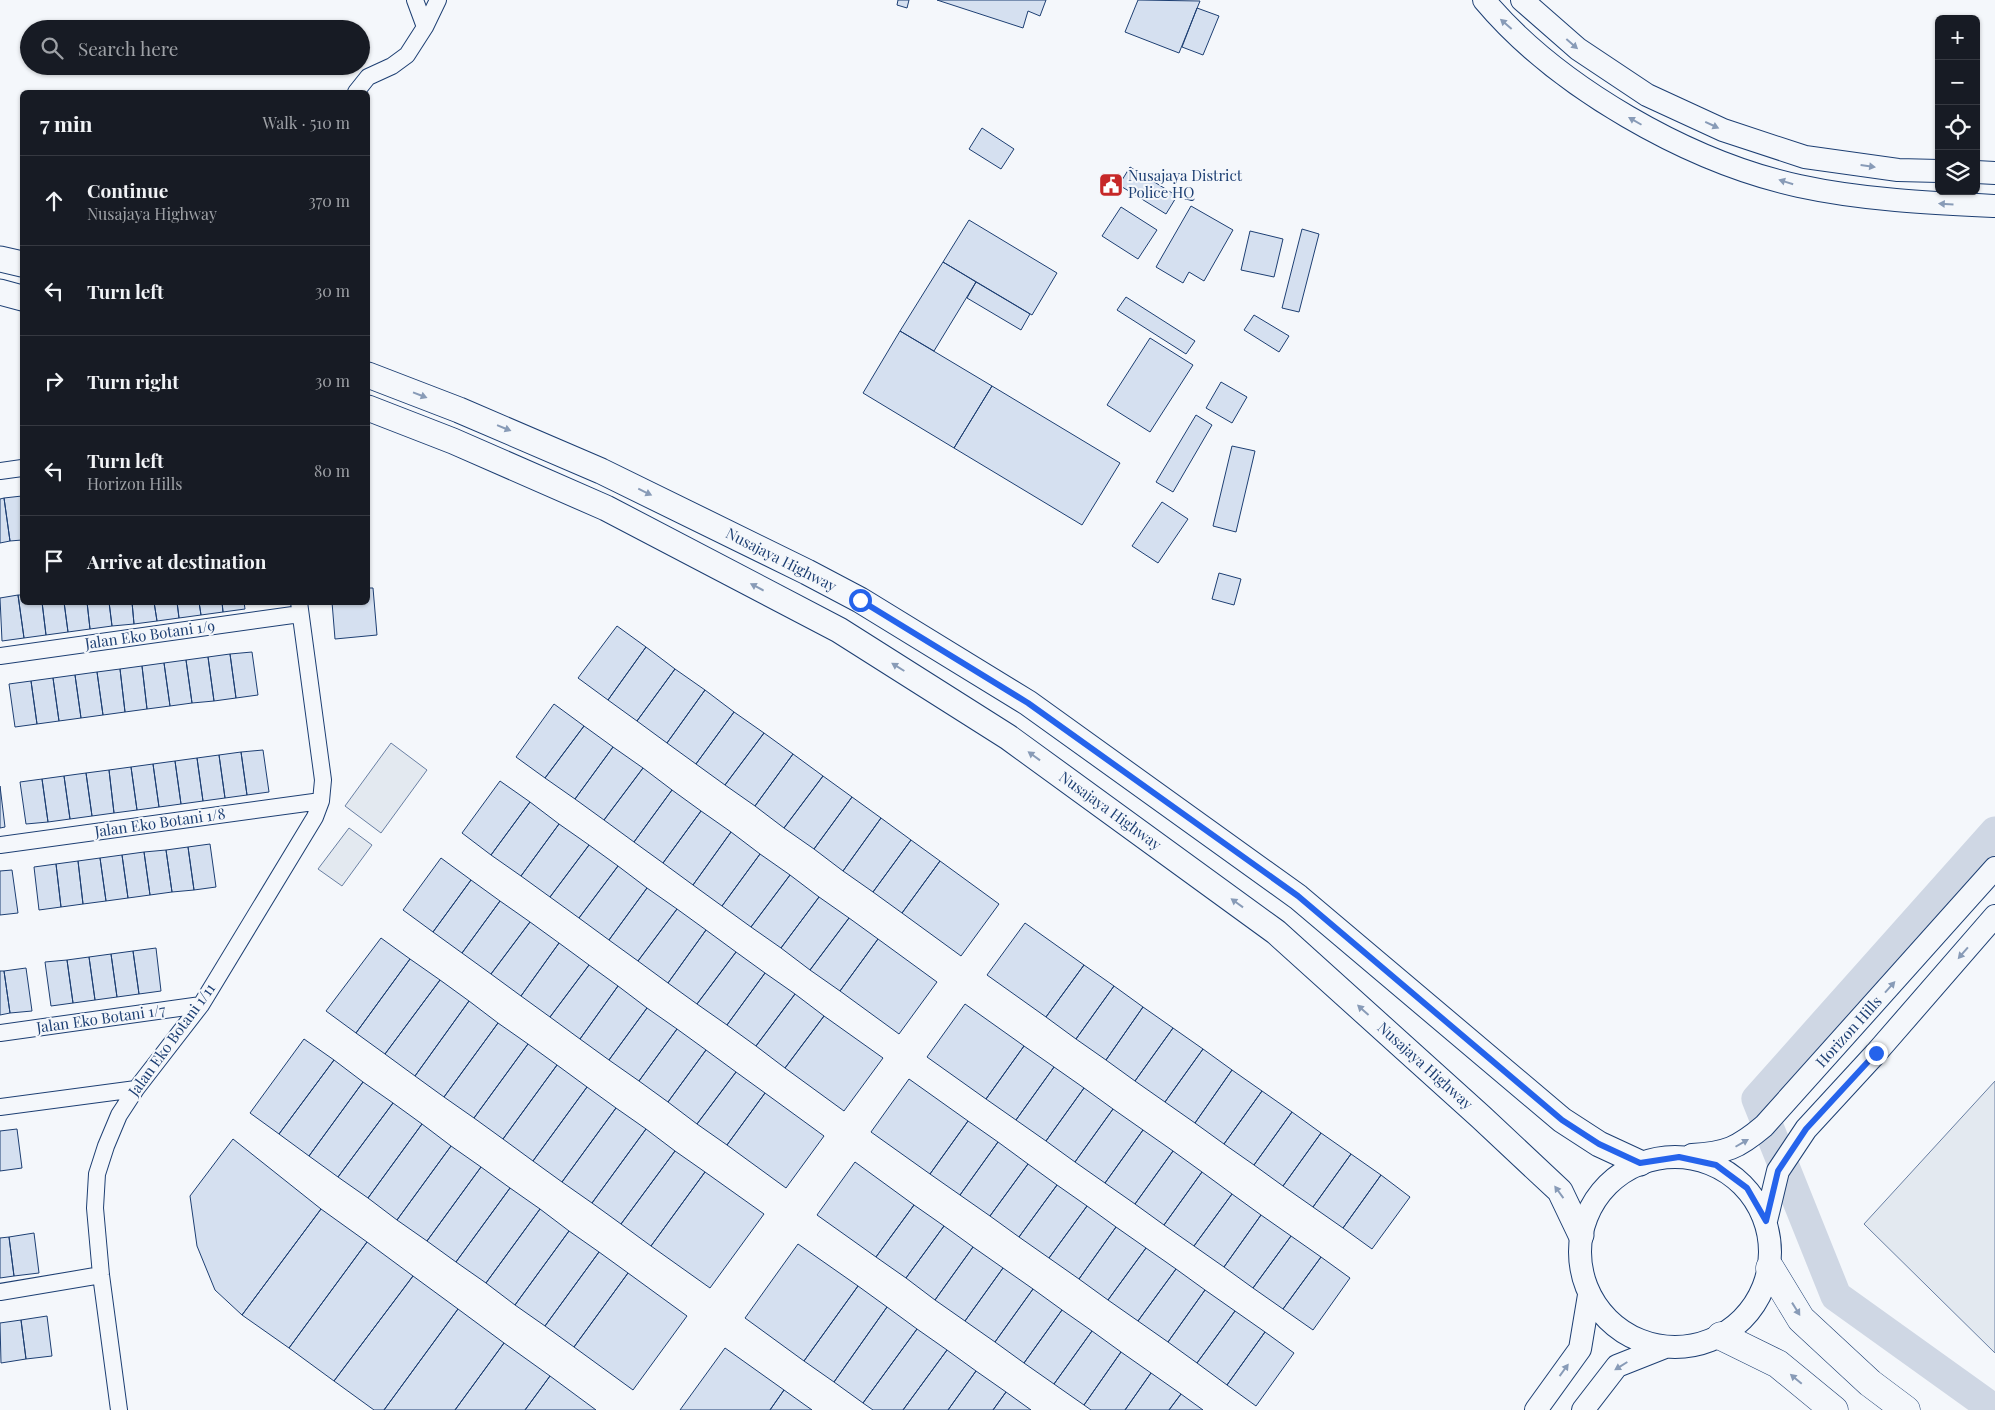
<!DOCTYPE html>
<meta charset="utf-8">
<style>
:root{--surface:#171b24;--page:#242831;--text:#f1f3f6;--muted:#9ea1a6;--line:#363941}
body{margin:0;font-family:"Playfair Display",serif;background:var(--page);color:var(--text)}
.controls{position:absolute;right:15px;top:15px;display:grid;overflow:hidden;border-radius:8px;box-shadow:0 1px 4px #0004}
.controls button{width:45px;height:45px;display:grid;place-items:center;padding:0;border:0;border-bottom:1px solid var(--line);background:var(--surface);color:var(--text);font:25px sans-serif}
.stop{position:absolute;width:15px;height:15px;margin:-11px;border:4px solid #2563eb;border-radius:50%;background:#fff}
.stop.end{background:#2563eb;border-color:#fff;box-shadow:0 1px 5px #0008}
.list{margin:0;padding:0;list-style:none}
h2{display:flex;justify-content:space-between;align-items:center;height:65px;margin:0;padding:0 20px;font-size:21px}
h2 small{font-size:16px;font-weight:400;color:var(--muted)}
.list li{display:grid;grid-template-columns:32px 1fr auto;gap:15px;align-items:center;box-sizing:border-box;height:90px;padding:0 20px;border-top:1px solid var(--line)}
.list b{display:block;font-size:19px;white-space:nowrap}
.list p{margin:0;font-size:16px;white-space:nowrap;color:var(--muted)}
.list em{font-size:16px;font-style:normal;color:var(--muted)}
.icon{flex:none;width:28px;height:28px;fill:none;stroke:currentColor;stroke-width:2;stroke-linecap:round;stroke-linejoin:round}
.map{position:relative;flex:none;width:1995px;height:1410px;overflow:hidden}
.search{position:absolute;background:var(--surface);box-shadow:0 1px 4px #0004;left:20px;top:20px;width:350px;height:55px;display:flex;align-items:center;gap:12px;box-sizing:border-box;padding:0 18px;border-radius:28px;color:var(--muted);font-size:19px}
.panel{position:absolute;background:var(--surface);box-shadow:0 1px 4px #0004;left:20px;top:90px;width:350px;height:515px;border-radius:8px}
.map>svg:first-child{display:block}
</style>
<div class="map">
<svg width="1995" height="1410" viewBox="0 0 1995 1410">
<rect width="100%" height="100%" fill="#f4f7fb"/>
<path fill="#e3e9f0" stroke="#687fa3" d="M391,743L427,770L381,833L345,806Z
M349,828L372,845L342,886L318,869Z
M1995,1081V1353L1864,1224Z"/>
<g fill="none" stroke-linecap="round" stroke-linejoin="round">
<path stroke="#cfd7e4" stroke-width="31" d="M1995,832L1757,1099L1836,1296L1995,1410"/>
</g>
<path fill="#d5e0f0" stroke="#1d3f73" d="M898,0H909L907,8L897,5Z
M937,0H1046L1040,16L1028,11L1023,28Z
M1138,0L1200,1L1179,53L1125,32Z
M1197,8L1219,16L1203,55L1182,47Z
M982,128L1014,149L1001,169L969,149Z
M1130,167L1177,196L1166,214L1119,185Z
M1191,206L1233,230L1204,281L1189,272L1183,283L1156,267Z
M1121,207L1157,230L1138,259L1102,236Z
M969,220L1057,273L1032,315L943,262Z
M1302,229L1319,234L1299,312L1282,308Z
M1250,231L1283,239L1274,277L1241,270Z
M943,262L976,282L934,351L900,331Z
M976,282L1030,314L1021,330L967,298Z
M1126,297L1195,341L1186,354L1117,310Z
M1254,315L1289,336L1279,352L1244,330Z
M900,331L992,386L954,448L863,393Z
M1150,338L1193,365L1150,432L1107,405Z
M1221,382L1247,397L1232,423L1206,408Z
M992,386L1120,463L1082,525L954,448Z
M1196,415L1212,425L1173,492L1156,482Z
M1232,446L1255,451L1236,532L1213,526Z
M22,496V540L10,541L4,498Z
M4,498L10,541L0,543V499Z
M1162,502L1188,519L1158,563L1132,546Z
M1219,573L1241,579L1234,605L1212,599Z
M368,588H373L377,635L335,639L332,602H368Z
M18,595H22V602H42L46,635L24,638Z
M18,595L24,638L2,641L0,598Z
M42,602H64L68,632L46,635Z
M64,602H87L90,629L68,632Z
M87,602H109L112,626L90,629Z
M109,602H132L134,624L112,626Z
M132,602H154L157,621L134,624Z
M154,602H177L179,618L157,621Z
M177,602H199L201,615L179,618Z
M199,602H222L223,612L201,615Z
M222,602H244L245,609L223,612Z
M617,626L646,647L608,700L578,678Z
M646,647L675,669L637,721L608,700Z
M252,652L258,695L236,698L230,654Z
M230,654L236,698L214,701L208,657Z
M208,657L214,701L192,703L186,660Z
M186,660L192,703L170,706L164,663Z
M164,663L170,706L147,709L142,666Z
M142,666L147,709L125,712L120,669Z
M120,669L125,712L103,715L97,672Z
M675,669L705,690L667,743L637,721Z
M97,672L103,715L81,718L75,675Z
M75,675L81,718L59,721L53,678Z
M53,678L59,721L37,724L31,681Z
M31,681L37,724L15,727L9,684Z
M705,690L734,712L696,764L667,743Z
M554,704L584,726L545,778L516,757Z
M734,712L764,733L725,785L696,764Z
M584,726L613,747L575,799L545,778Z
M764,733L793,754L755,806L725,785Z
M613,747L643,768L604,820L575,799Z
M263,750L269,792L247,795L241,752Z
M241,752L247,795L225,798L219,755Z
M793,754L823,776L784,828L755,806Z
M219,755L225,798L203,801L197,758Z
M197,758L203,801L181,804L175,761Z
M175,761L181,804L159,807L153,764Z
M153,764L159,807L137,810L131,767Z
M131,767L137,810L114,813L109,770Z
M643,768L672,790L634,842L604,820Z
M109,770L114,813L92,816L86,773Z
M86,773L92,816L70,819L64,776Z
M64,776L70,819L48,822L42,779Z
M823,776L852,797L814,849L784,828Z
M42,779L48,822L26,824L20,782Z
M500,781L530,802L491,855L462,833Z
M0,786L5,827L0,828Z
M672,790L701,811L663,863L634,842Z
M852,797L881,818L843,871L814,849Z
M530,802L559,824L521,876L491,855Z
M701,811L731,832L693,885L663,863Z
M881,818L911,840L873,892L843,871Z
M559,824L589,845L550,897L521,876Z
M731,832L760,854L722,906L693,885Z
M911,840L940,861L902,913L873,892Z
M210,844L216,887L194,890L188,847Z
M589,845L618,866L579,918L550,897Z
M188,847L194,890L172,892L166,850Z
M166,850L172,892L150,895L144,852Z
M144,852L150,895L128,898L122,855Z
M760,854L790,875L751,927L722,906Z
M122,855L128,898L106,901L100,858Z
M100,858L106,901L83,904L78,861Z
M441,858L471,880L433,932L403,910Z
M78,861L83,904L61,907L56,864Z
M940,861L999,904L961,956L902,913Z
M56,864L61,907L39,910L34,867Z
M618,866L647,888L609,940L579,918Z
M12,870L18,913L0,915V871Z
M790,875L819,897L781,948L751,927Z
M471,880L500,901L462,953L433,932Z
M647,888L677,909L638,961L609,940Z
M819,897L849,918L810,970L781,948Z
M500,901L530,922L491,974L462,953Z
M677,909L706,930L668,983L638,961Z
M849,918L878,939L840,991L810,970Z
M530,922L559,943L521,996L491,974Z
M1025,923L1084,965L1046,1017L987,975Z
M706,930L736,952L697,1004L668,983Z
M381,938L410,959L356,1033L326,1011Z
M878,939L937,982L899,1034L840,991Z
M559,943L589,965L550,1017L521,996Z
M156,948L161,991L139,994L133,951Z
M133,951L139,994L117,997L111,954Z
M736,952L765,973L727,1025L697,1004Z
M111,954L117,997L95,1000L89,957Z
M89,957L95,1000L73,1003L67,960Z
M410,959L440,980L385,1054L356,1033Z
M67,960L73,1003L51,1006L45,962Z
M589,965L618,986L580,1039L550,1017Z
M1084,965L1114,986L1076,1039L1046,1017Z
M26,968L32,1011L10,1013L4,971Z
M0,971H4L10,1013L0,1015Z
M765,973L795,994L756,1046L727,1025Z
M440,980L469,1001L415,1076L385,1054Z
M618,986L647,1008L609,1060L580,1039Z
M1114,986L1143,1007L1106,1060L1076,1039Z
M795,994L824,1016L785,1068L756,1046Z
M469,1001L498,1023L444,1097L415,1076Z
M965,1004L1024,1046L986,1099L927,1057Z
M1143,1007L1173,1028L1135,1081L1106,1060Z
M647,1008L677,1029L639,1081L609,1060Z
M824,1016L883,1058L844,1111L785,1068Z
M498,1023L528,1044L474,1118L444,1097Z
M1173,1028L1203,1049L1165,1102L1135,1081Z
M677,1029L706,1050L668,1102L639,1081Z
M304,1039L334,1060L279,1134L250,1113Z
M528,1044L557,1065L503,1139L474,1118Z
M1024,1046L1054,1067L1016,1120L986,1099Z
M1203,1049L1232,1070L1195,1123L1165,1102Z
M706,1050L736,1072L697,1124L668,1102Z
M334,1060L363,1082L309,1156L279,1134Z
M557,1065L587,1087L533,1161L503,1139Z
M1054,1067L1084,1088L1046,1141L1016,1120Z
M1232,1070L1262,1091L1224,1144L1195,1123Z
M736,1072L765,1093L727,1145L697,1124Z
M909,1079L968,1121L930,1174L871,1132Z
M363,1082L393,1103L338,1177L309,1156Z
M587,1087L616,1108L562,1182L533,1161Z
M1084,1088L1113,1109L1075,1162L1046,1141Z
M1262,1091L1292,1112L1254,1165L1224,1144Z
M765,1093L824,1136L786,1188L727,1145Z
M393,1103L422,1124L368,1198L338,1177Z
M616,1108L646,1129L592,1203L562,1182Z
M1113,1109L1143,1130L1105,1183L1075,1162Z
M1292,1112L1321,1133L1283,1186L1254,1165Z
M968,1121L998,1142L960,1195L930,1174Z
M422,1124L451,1146L397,1220L368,1198Z
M17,1129L22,1168L0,1171V1131Z
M646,1129L675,1151L621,1224L592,1203Z
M1143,1130L1173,1151L1135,1204L1105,1183Z
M1321,1133L1351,1154L1313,1207L1283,1186Z
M233,1139L321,1209L242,1315L215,1290L197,1246L190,1196Z
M998,1142L1028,1164L990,1216L960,1195Z
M451,1146L481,1167L427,1241L397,1220Z
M675,1151L705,1172L651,1246L621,1224Z
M1173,1151L1202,1172L1164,1225L1135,1204Z
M1351,1154L1381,1175L1343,1228L1313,1207Z
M855,1162L914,1205L876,1257L817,1215Z
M1028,1164L1057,1185L1019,1237L990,1216Z
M481,1167L510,1188L456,1262L427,1241Z
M705,1172L764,1214L710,1288L651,1246Z
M1202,1172L1232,1194L1194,1246L1164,1225Z
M1381,1175L1410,1197L1372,1249L1343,1228Z
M1057,1185L1087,1206L1049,1258L1019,1237Z
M510,1188L540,1209L486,1283L456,1262Z
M1232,1194L1261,1215L1224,1267L1194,1246Z
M914,1205L944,1226L906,1278L876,1257Z
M1087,1206L1116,1227L1079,1279L1049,1258Z
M321,1209L367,1242L289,1348L242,1315Z
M540,1209L569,1231L515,1305L486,1283Z
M1261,1215L1291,1236L1253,1288L1224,1267Z
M944,1226L973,1247L935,1300L906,1278Z
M1116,1227L1146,1248L1108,1300L1079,1279Z
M569,1231L599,1252L545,1326L515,1305Z
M34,1233L39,1273L14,1276L9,1237Z
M1291,1236L1321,1257L1283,1309L1253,1288Z
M9,1237L14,1276L0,1278V1238Z
M367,1242L413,1276L334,1381L289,1348Z
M798,1244L858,1286L804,1361L745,1318Z
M973,1247L1003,1268L965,1321L935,1300Z
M1146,1248L1176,1269L1138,1321L1108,1300Z
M599,1252L628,1273L574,1347L545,1326Z
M1321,1257L1350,1278L1313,1330L1283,1309Z
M1003,1268L1033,1289L995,1342L965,1321Z
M1176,1269L1205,1290L1168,1342L1138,1321Z
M628,1273L687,1316L633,1390L574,1347Z
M413,1276L458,1309L384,1410H374L334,1381Z
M858,1286L887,1307L834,1382L804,1361Z
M1033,1289L1062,1310L1024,1363L995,1342Z
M1205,1290L1235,1311L1197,1363L1168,1342Z
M887,1307L917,1329L863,1403L834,1382Z
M458,1309L504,1343L455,1410H384Z
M1062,1310L1092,1331L1054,1384L1024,1363Z
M1235,1311L1265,1332L1227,1385L1197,1363Z
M47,1316L52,1356L26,1359L21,1320Z
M21,1320L26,1359L1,1363L0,1323Z
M917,1329L947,1350L903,1410H873L863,1403Z
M1092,1331L1121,1352L1084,1405L1054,1384Z
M1265,1332L1294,1353L1256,1406L1227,1385Z
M504,1343L550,1376L525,1410H455Z
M725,1348L784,1390L770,1410H680Z
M947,1350L976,1371L948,1410H903Z
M1121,1352L1151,1373L1125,1410H1091L1084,1405Z
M976,1371L1006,1392L993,1410H948Z
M1151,1373L1181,1394L1169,1410H1125Z
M550,1376L596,1410H525Z
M784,1390L812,1410H770Z
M1006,1392L1031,1410H993Z
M1181,1394L1203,1410H1169Z"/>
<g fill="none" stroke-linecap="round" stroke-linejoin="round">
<defs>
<path id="street" d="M415,0L425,27
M356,92L368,77L392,66L407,55L425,27L438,0
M0,471L22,468
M0,656L300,614
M0,845L321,801
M0,1033L201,1005
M0,1107L136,1089
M0,1292L101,1275
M119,1410L101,1275L95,1208L97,1174L106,1146L119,1115L136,1089L201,1005L315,817L321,801L323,780L299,602"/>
<path id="secondary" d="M1484,0C1557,87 1689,162 1799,186C1863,200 1930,203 1995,206
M1522,0L1578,49L1647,95L1723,130L1805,157L1898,170L1939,171
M1976,172L1995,173
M1692,1155C1726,1153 1738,1148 1764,1126L1995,868
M1580 1252a95 95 0 1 1 190 0a95 95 0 1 1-190 0Z
M1766,1221L1778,1171L1806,1129L1876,1053L1995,916
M1536,1410L1580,1349L1589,1295
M1583,1410L1617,1366L1665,1347"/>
<path id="primary" d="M0,259L22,264
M0,292L22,298
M368,375L459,410L601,471L807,572L860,600L1028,703L1298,897L1562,1120L1599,1144L1640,1163
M368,408L453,441L606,508L839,630L1008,737L1276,932L1481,1117L1560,1191L1581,1235"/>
<path id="highway" d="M1770,1268L1801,1319L1870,1383L1906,1410
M1721,1336L1778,1364L1834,1410"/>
</defs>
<use href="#street" stroke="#1d3f73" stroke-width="18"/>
<use href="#secondary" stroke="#1d3f73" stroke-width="24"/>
<use href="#primary" stroke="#1d3f73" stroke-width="27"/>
<use href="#highway" stroke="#1d3f73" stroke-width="29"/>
<use href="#street" stroke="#f4f7fb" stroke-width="16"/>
<use href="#secondary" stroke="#f4f7fb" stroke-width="22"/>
<use href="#primary" stroke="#f4f7fb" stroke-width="25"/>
<use href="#highway" stroke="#f4f7fb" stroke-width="28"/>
</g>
<defs><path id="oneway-solid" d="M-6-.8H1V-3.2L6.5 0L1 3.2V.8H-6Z" transform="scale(1.25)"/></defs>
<g fill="#889bb7">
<use href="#oneway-solid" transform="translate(1506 24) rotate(-139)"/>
<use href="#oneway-solid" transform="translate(1572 44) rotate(41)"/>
<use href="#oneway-solid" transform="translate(1635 121) rotate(-150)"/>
<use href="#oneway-solid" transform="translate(1712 125) rotate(25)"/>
<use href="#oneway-solid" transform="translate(1868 166) rotate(8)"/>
<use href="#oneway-solid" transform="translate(1786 182) rotate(-163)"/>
<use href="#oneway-solid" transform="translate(1946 204) rotate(-177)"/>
<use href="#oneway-solid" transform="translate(420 395) rotate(21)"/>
<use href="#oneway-solid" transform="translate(504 428) rotate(22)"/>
<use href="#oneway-solid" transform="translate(645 492) rotate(26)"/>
<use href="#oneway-solid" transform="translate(757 587) rotate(-152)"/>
<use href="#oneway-solid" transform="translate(898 667) rotate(-148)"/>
<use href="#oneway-solid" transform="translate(1034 756) rotate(-144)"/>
<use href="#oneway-solid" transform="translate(1237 903) rotate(-144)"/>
<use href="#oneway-solid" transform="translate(1963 953) rotate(131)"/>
<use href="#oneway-solid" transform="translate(1890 987) rotate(-48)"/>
<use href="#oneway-solid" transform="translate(1363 1010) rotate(-138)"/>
<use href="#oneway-solid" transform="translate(1742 1143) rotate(-30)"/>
<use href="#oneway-solid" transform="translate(1559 1192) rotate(-126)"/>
<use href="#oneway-solid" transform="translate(1796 1309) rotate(58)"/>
<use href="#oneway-solid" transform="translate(1621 1366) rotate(148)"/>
<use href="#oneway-solid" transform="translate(1564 1370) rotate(-54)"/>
<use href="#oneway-solid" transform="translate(1796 1379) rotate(-140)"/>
</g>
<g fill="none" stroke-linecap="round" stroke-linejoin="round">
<path stroke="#2563eb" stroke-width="6" d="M860,600L1028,703L1298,896L1562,1120L1599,1144L1640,1163L1679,1157L1716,1165L1747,1188L1766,1221L1778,1171L1806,1129L1876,1053"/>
</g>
<defs>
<symbol id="civic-square" viewBox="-11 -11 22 22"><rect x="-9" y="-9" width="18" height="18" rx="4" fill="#c62828" stroke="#f4f7fb"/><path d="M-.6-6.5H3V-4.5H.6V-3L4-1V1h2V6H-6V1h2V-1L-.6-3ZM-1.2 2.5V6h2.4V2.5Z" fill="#fff"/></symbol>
</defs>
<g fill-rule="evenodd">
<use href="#civic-square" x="1097" y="171" width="28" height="28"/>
</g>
<g text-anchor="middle" stroke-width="4" stroke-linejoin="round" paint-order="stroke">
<g font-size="15" fill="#1d3f73" stroke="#f4f7fb" text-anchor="start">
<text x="1128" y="181">Nusajaya District<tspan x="1128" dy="17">Police HQ</tspan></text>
</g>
<g font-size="15" fill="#1d3f73" stroke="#f4f7fb">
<text transform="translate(781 560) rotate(27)" y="5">Nusajaya Highway</text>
<text transform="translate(150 635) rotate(-8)" y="5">Jalan Eko Botani 1/9</text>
<text transform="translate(1110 811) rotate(36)" y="5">Nusajaya Highway</text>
<text transform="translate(160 823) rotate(-8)" y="5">Jalan Eko Botani 1/8</text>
<text transform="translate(101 1019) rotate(-8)" y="5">Jalan Eko Botani 1/7</text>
<text transform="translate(1849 1032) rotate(-48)" y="5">Horizon Hills</text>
<text transform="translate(172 1040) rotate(-54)" y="5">Jalan Eko Botani 1/11</text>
<text transform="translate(1425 1066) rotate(42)" y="5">Nusajaya Highway</text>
</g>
</g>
</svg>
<div class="controls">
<button>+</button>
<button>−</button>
<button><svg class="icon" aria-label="locate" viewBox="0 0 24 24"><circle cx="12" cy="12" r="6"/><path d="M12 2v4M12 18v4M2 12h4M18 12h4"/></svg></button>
<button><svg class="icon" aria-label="layers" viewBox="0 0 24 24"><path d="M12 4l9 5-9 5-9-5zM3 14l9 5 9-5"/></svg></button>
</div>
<div class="stop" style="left:860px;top:600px"></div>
<div class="stop end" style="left:1876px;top:1053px"></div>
<div class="search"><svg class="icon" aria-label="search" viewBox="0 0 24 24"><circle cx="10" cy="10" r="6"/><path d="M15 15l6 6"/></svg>Search here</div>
<section class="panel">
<h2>7 min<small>Walk · 510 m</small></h2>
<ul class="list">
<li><svg class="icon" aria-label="ahead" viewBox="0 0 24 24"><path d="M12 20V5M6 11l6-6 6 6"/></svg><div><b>Continue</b><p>Nusajaya Highway</p></div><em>370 m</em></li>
<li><svg class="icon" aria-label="left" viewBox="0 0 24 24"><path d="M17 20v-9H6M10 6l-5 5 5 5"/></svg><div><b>Turn left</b></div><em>30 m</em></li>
<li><svg class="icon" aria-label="right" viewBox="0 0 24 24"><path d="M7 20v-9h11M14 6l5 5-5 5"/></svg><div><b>Turn right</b></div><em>30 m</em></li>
<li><svg class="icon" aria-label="left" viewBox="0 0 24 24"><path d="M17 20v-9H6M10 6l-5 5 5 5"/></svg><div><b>Turn left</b><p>Horizon Hills</p></div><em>80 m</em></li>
<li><svg class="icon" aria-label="arrive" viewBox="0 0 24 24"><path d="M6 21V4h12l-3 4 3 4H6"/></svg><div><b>Arrive at destination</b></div></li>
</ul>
</section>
</div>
